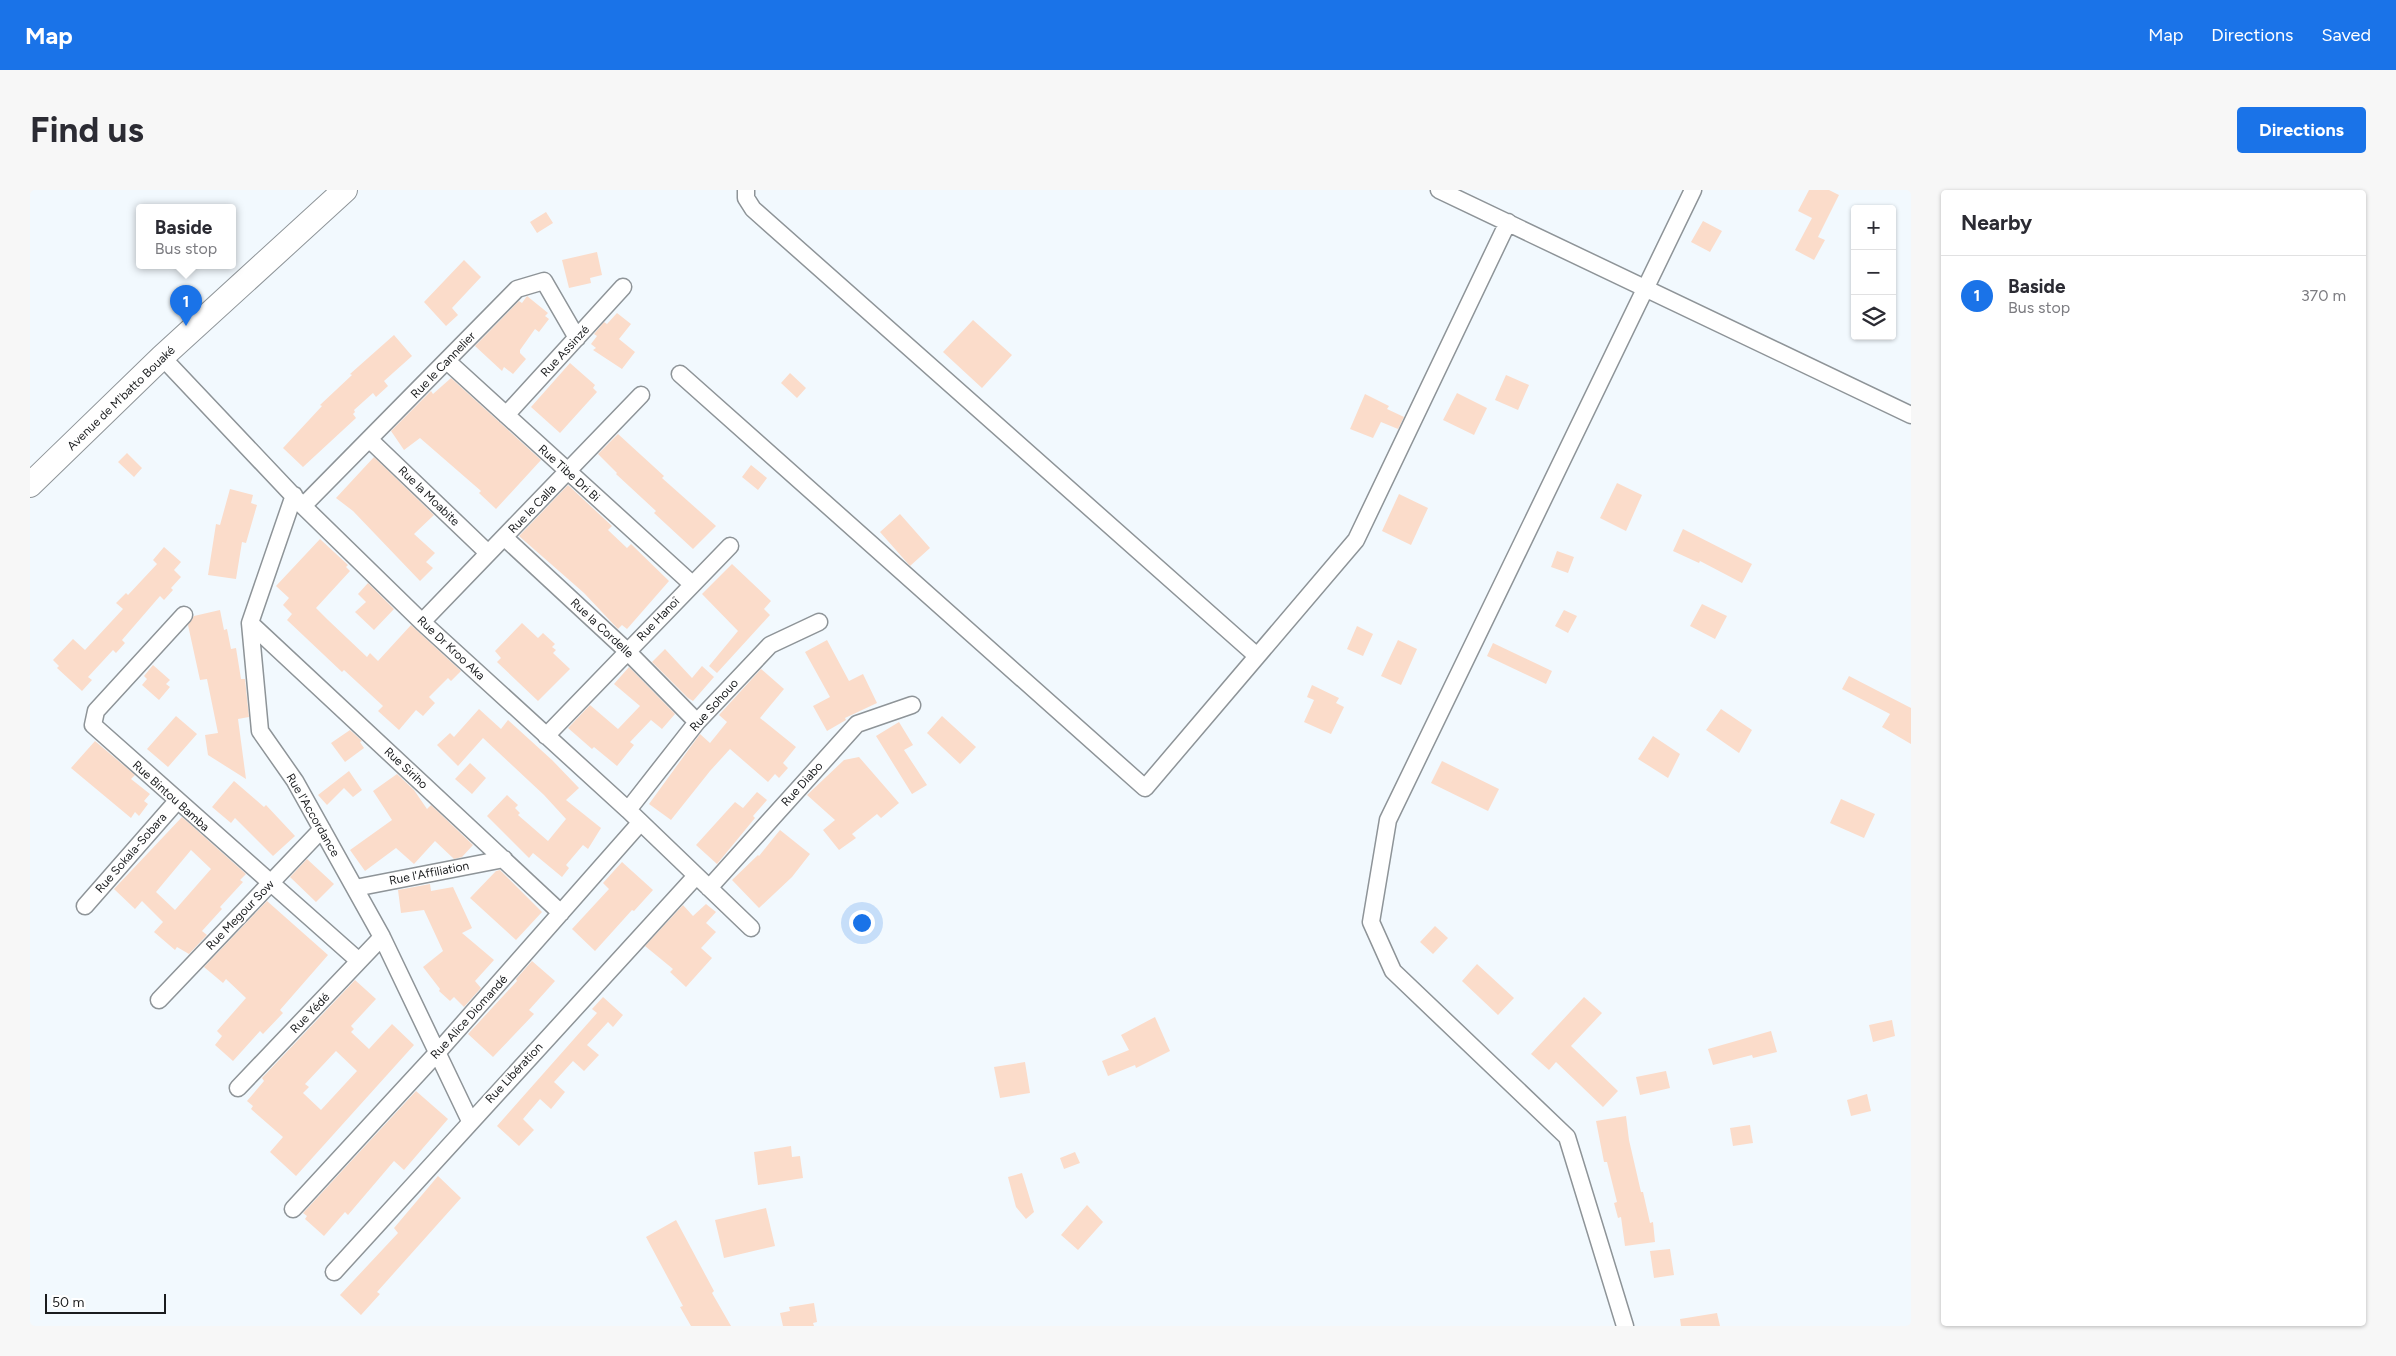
<!DOCTYPE html>
<meta charset="utf-8">
<style>
:root{--surface:#fff;--page:#f7f7f7;--text:#2b2b33;--muted:#7c7c81;--line:#e1e1e2;--accent:#1a73e8}
body{margin:0;font-family:Figtree,sans-serif;background:var(--page);color:var(--text)}
.controls{position:absolute;right:15px;top:15px;display:grid;overflow:hidden;border-radius:5px;box-shadow:0 1px 4px #0004}
.controls button{width:45px;height:45px;display:grid;place-items:center;padding:0;border:0;border-bottom:1px solid var(--line);background:var(--surface);color:var(--text);font:25px sans-serif}
.scale{position:absolute;left:15px;bottom:12px;width:121px;box-sizing:border-box;padding-left:5px;border:2px solid #1a1c1e;border-top:0;font-size:14px;line-height:18px;white-space:nowrap;color:#1a1c1e;-webkit-text-stroke:4px #fff;paint-order:stroke}
.you{position:absolute;left:831px;top:732px;width:18px;height:18px;margin:-12px;border:4px solid #fff;border-radius:50%;background:#1a73e8;box-shadow:0 0 0 8px #1a73e833}
.badge{display:grid;place-items:center;width:32px;height:32px;border-radius:50%;background:var(--accent);color:#fff;font-size:16px;font-weight:700}
.pin{position:absolute;translate:-50% -41px;filter:drop-shadow(0 1px 2px #0008)}
.pin::after{content:'';position:absolute;top:26px;width:18px;height:15px;background:inherit;clip-path:polygon(0 0,100% 0,50% 100%)}
.popup{position:absolute;left:106px;top:14px;width:100px;height:65px;box-sizing:border-box;display:grid;place-content:center;border-radius:5px;background:var(--surface);filter:drop-shadow(0 1px 4px #0005);font-size:16px;white-space:nowrap;color:var(--muted)}
.popup b{font-size:19px;color:var(--text)}
.popup::after{content:'';position:absolute;left:50%;top:100%;margin-left:-10px;border:10px solid transparent;border-top-color:var(--surface)}
.list{margin:0;padding:0;list-style:none}
h2{display:flex;justify-content:space-between;align-items:center;height:65px;margin:0;padding:0 20px;font-size:21px}
h2 small{font-size:16px;font-weight:400;color:var(--muted)}
.list li{display:grid;grid-template-columns:32px 1fr auto;gap:15px;align-items:center;box-sizing:border-box;height:80px;padding:0 20px;border-top:1px solid var(--line)}
.list b{display:block;font-size:19px;white-space:nowrap}
.list p{margin:0;font-size:16px;white-space:nowrap;color:var(--muted)}
.list em{font-size:16px;font-style:normal;color:var(--muted)}
.icon{flex:none;width:28px;height:28px;fill:none;stroke:currentColor;stroke-width:2;stroke-linecap:round;stroke-linejoin:round}
.map{position:relative;flex:none;width:1881px;height:1136px;overflow:hidden;border-radius:5px}
header{display:flex;align-items:center;gap:30px;box-sizing:border-box;height:70px;padding:0 25px;background:var(--accent);color:#fff}
header strong{font-size:24px}
nav{display:flex;gap:28px;margin-inline-start:auto;font-size:18px}
.intro{display:flex;align-items:center;justify-content:space-between;box-sizing:border-box;height:120px;padding:0 30px}
h1{margin:0;font-size:35px}
.button{padding:12px 22px;border-radius:5px;background:var(--accent);color:#fff;font-size:18px;font-weight:700}
main{display:flex;gap:30px;padding:0 30px}
aside{flex:1;background:var(--surface);border-radius:5px;box-shadow:0 1px 4px #0004}
.map>svg:first-child{display:block}
</style>
<header>
<strong>Map</strong>
<nav><a>Map</a><a>Directions</a><a>Saved</a></nav>
</header>
<div class="intro"><h1>Find us</h1><a class="button">Directions</a></div>
<main>
<div class="map">
<svg width="1881" height="1136" viewBox="0 0 1881 1136">
<rect width="100%" height="100%" fill="#f2f9fe"/>
<path fill="#fbdcca" fill-rule="evenodd" d="M1779,0H1799L1809,5L1788,47L1795,50L1784,70L1765,60L1782,28L1768,21Z
M516,22L523,33L507,43L500,32Z
M1673,31L1692,41L1680,62L1661,52Z
M567,62L572,85L560,88L561,93L539,98L532,70Z
M434,70L451,87L422,118L428,125L416,136L394,112Z
M497,106L518,123L515,126L519,129L509,142L505,139L490,160V163L496,169L483,184L474,177L472,181L445,156L489,111L492,113Z
M587,123L601,134L589,149L605,162L592,179L563,160L566,158L561,154L567,146L564,144L574,132L577,134Z
M943,130L982,165L952,198L913,162Z
M364,145L382,166L354,191L358,196L346,207L343,203L324,220L325,222L323,224L326,228L273,277L253,258L292,216L290,215L322,185L320,184Z
M540,173L565,195L563,198L567,202L530,243L501,217Z
M760,183L776,198L767,208L751,193Z
M1476,185L1499,195L1488,220L1465,210Z
M421,188L511,270L466,319L449,303L451,301L390,248L374,260L361,241L401,201L403,204Z
M1427,203L1457,218L1444,245L1413,230Z
M1335,204L1359,216L1357,219L1374,227L1368,239L1351,232L1343,248L1320,239Z
M588,244L634,286L632,288L686,336L663,359L624,323L626,321L586,284L587,283L568,264Z
M97,263L112,278L104,287L88,272Z
M344,267L404,325L384,344L405,363L396,372L403,378L390,391L323,321L306,308Z
M721,275L737,288L728,300L712,287Z
M1587,293L1612,305L1596,341L1570,328Z
M538,295L582,336L578,340L597,358L601,354L639,391L597,439L592,435L588,439L554,403L489,346Z
M200,299L223,305L221,313L227,315L216,353L212,352L206,389L178,385L186,334L190,335Z
M1369,304L1398,318L1381,355L1352,341Z
M870,324L900,358L880,376L850,342Z
M1653,339L1722,374L1712,393L1670,371L1669,373L1643,361Z
M290,349L318,375L316,377L320,381L286,418L298,430L337,467L340,463L348,471L381,435L431,481L421,491L418,488L399,507L405,513L393,526L386,520L369,540L348,521L353,516L314,480L312,482L257,430L262,424L253,415L259,408L246,396Z
M134,357L151,372L144,380L151,387L141,398L143,400L134,410L130,406L92,450L95,453L86,463L83,460L58,487L62,490L52,501L27,478L29,476L23,470L43,449L55,460L93,419L86,413L96,403L98,405L127,374L123,370Z
M1527,361L1544,367L1538,383L1521,377Z
M702,374L741,411L734,419L740,425L687,483L679,476L708,441L672,404Z
M338,393L364,419L344,440L325,422L336,412L328,404Z
M1672,414L1697,426L1685,449L1660,436Z
M190,420L194,440L197,439L201,459L206,458L211,489H215L219,527L208,529L216,589L178,565L175,545L188,543L177,489L170,490L158,435L164,426Z
M1534,420L1547,426L1538,443L1525,436Z
M492,433L508,448L513,443L525,454L522,457L526,460L523,463L540,479L508,511L467,472L471,468L465,461Z
M1327,436L1343,444L1333,466L1317,459Z
M797,450L819,491L833,484L847,513L815,528L816,530L797,541L783,516L800,507L775,462Z
M1368,450L1387,459L1371,495L1351,486Z
M1463,453L1522,481L1516,494L1457,466Z
M635,459L662,488L672,476L684,487L663,511L658,508L622,472Z
M123,475L140,490L136,494L140,497L129,510L112,495L117,489L114,486Z
M599,477L645,524L632,539L621,530L600,552L604,555L587,576L564,557L562,559L538,538L560,515L588,539L610,516L584,494Z
M731,479L754,499L730,528L766,557L753,573L758,578L749,588L745,584L738,592L700,559L680,581L641,630L619,614L670,544L680,553L697,532L689,525Z
M1819,486L1881,518V554L1852,537L1860,524L1812,499Z
M1282,495L1309,508L1306,513L1314,517L1301,544L1274,532L1284,510L1277,507Z
M449,519L471,539L478,530L522,570L549,598L536,610L571,638L558,659L553,655L536,675L539,678L532,687L503,663L499,668L457,626L477,605L488,615L485,618L490,623L488,625L518,651L536,629L514,605L453,548L428,576L407,555L420,543L424,547Z
M1691,519L1722,540L1709,563L1676,540Z
M146,526L167,544L138,577L117,559Z
M912,526L946,557L930,574L897,543Z
M869,532L883,555L874,560L897,595L882,604L846,546Z
M320,540L332,551L330,552L334,558L315,572L301,553Z
M1623,546L1650,564L1638,588L1608,569Z
M65,551L105,585L101,589L120,604L114,611L118,614L109,626L105,622L101,628L41,578Z
M829,567L869,613L851,628L847,624L822,644L826,648L809,660L793,640L805,630L777,605L814,570Z
M1412,571L1469,599L1458,621L1401,593Z
M440,573L456,588L442,604L425,589Z
M319,581L332,600L323,607L314,598L297,615L288,605Z
M367,584L384,600L397,619L401,615L443,655L432,667L424,669L405,651L384,674L366,658L335,681L320,660L362,630L343,601Z
M204,591L234,617L236,615L265,646L243,666L205,628L201,633L182,617Z
M727,602L737,610L723,626L725,628L687,674L666,655L705,612L713,618Z
M1811,609L1845,624L1834,648L1800,633Z
M152,627L216,684L210,690L213,692L190,717L192,719L172,741L177,745L159,764L147,757L145,760L124,742L133,732L112,711L105,719L84,699ZM161,660L181,679L145,720L126,702Z
M750,640L780,664L762,687L729,718L702,690L728,665L729,666Z
M277,669L304,694L286,712L260,687Z
M592,672L623,700L604,721L602,720L565,761L542,739L579,699L573,693Z
M470,680L512,722L486,750L440,708L466,681Z
M400,694L401,701L423,697L442,738L432,743L464,770L445,791L451,798L434,817L424,807L420,811L409,801L410,799L393,777L413,761L394,720L371,723L368,700Z
M237,711L298,765L250,820L253,823L233,844L230,841L203,871L185,855L192,846L187,841L216,808L196,789L193,793L174,777Z
M676,714L686,722L676,733L686,742L671,758L682,768L656,797L640,782L643,779L615,756L653,715L663,726Z
M1405,736L1418,748L1403,764L1390,752Z
M502,771L525,791L499,820L504,824L463,867L438,844L487,791L486,789Z
M1447,774L1484,808L1468,825L1432,791Z
M325,790L346,809L321,836L324,839L321,842L339,859L362,834L384,855L266,986L240,962L253,947L221,919L223,916L217,911L234,891L232,888ZM306,861L327,881L291,920L273,903L279,897L275,894Z
M573,807L593,825L583,837L578,832L557,855L569,865L554,881L543,871L524,892L535,902L521,919L510,909L493,929L504,940L489,956L467,936L567,823L562,819Z
M1554,807L1572,823L1541,856L1588,901L1573,917L1526,872L1519,880L1501,864Z
M1125,827L1140,861L1106,878L1105,875L1078,886L1072,871L1099,860L1091,845Z
M1862,830L1865,846L1843,852L1839,835Z
M1741,841L1747,862L1723,868L1722,865L1683,875L1678,859Z
M995,872L1000,903L970,908L964,877Z
M1636,881L1640,898L1610,905L1606,887Z
M386,901L418,929L374,980L364,971L318,1025L315,1022L294,1046L275,1029L277,1026L273,1023Z
M1837,904L1841,921L1821,926L1817,910Z
M1596,926L1599,950L1611,1002H1613L1620,1033L1623,1032L1625,1052L1595,1056L1591,1027L1588,1028L1584,1013L1587,1012L1577,972H1574L1566,931Z
M1720,935L1723,953L1703,956L1700,938Z
M761,956L762,967L770,966L773,988L728,995L724,962Z
M1045,962L1050,973L1034,979L1030,968Z
M992,983L1004,1022L996,1029L986,1017L978,987Z
M408,986L431,1008L347,1102L350,1104L331,1125L310,1105L368,1043L364,1038Z
M1057,1015L1073,1032L1048,1060L1031,1045Z
M736,1018L745,1056L694,1068L685,1030Z
M646,1030L684,1101L682,1103L701,1136H661L650,1117L653,1116L616,1047Z
M1640,1059L1644,1085L1624,1088L1620,1061Z
M784,1113L787,1132L783,1133L784,1136H753L750,1123L760,1121L759,1117Z
M1687,1123L1690,1136H1651L1650,1129Z"/>
<g fill="none" stroke-linecap="round" stroke-linejoin="round">
<defs>
<path id="street" d="M716,0V8L723,19L1227,466
M1409,0L1881,225
M132,167L273,316L392,432L598,620L721,738
M417,171L662,394
M650,184L1115,598L1326,350L1478,32
M476,225L593,97
M339,249L458,363
M264,305L220,433L230,541L265,591L352,747L440,931
M273,316L487,99L514,91L547,148
M474,347L597,461L667,532
M154,425L66,521L63,535L329,771
M392,432L611,205
M220,433L531,723
M516,546L700,356
M598,620L667,532L740,455L789,432
M325,698L474,669
M679,698L827,534L882,515
M55,716L147,611
M129,810L292,639
M208,898L352,747
M263,1019L407,863L610,633
M304,1082L666,686
M1595,1136L1537,947L1363,781L1341,732L1358,630L1663,0"/>
<path id="secondary" d="M0,295L132,167L315,0"/>
</defs>
<use href="#street" stroke="#8e9498" stroke-width="19"/>
<use href="#secondary" stroke="#8e9498" stroke-width="26"/>
<use href="#street" stroke="#fff" stroke-width="16"/>
<use href="#secondary" stroke="#fff" stroke-width="24"/>
</g>
<g text-anchor="middle" stroke-width="4" stroke-linejoin="round" paint-order="stroke">
<g font-size="12" fill="#1a1c1e" stroke="#fff">
<text transform="translate(535 161) rotate(-47)" y="4">Rue Assinzé</text>
<text transform="translate(413 175) rotate(-46)" y="4">Rue le Cannelier</text>
<text transform="translate(91 208) rotate(-44)" y="4">Avenue de M'batto Bouaké</text>
<text transform="translate(539 283) rotate(42)" y="4">Rue Tibe Dri Bi</text>
<text transform="translate(399 306) rotate(44)" y="4">Rue la Moabite</text>
<text transform="translate(502 319) rotate(-46)" y="4">Rue le Calla</text>
<text transform="translate(628 429) rotate(-46)" y="4">Rue Hanoï</text>
<text transform="translate(572 438) rotate(43)" y="4">Rue la Cordelle</text>
<text transform="translate(421 458) rotate(43)" y="4">Rue Dr Kroo Aka</text>
<text transform="translate(684 515) rotate(-48)" y="4">Rue Sohouo</text>
<text transform="translate(376 578) rotate(43)" y="4">Rue Siriho</text>
<text transform="translate(772 594) rotate(-48)" y="4">Rue Diabo</text>
<text transform="translate(141 606) rotate(42)" y="4">Rue Bintou Bamba</text>
<text transform="translate(283 625) rotate(60)" y="4">Rue l'Accordance</text>
<text transform="translate(101 663) rotate(-49)" y="4">Rue Sokala-Sobara</text>
<text transform="translate(399 683) rotate(-11)" y="4">Rue l'Affiliation</text>
<text transform="translate(210 725) rotate(-46)" y="4">Rue Megour Sow</text>
<text transform="translate(280 823) rotate(-46)" y="4">Rue Yédé</text>
<text transform="translate(439 827) rotate(-48)" y="4">Rue Alice Diomandé</text>
<text transform="translate(484 883) rotate(-47)" y="4">Rue Libération</text>
</g>
</g>
</svg>
<div class="controls">
<button>+</button>
<button>−</button>
<button><svg class="icon" aria-label="layers" viewBox="0 0 24 24"><path d="M12 4l9 5-9 5-9-5zM3 14l9 5 9-5"/></svg></button>
</div>
<div class="scale">50 m</div>
<div class="you"></div>
<div class="pin badge" style="left:156px;top:136px">1</div>
<div class="popup"><b>Baside</b>Bus stop</div>
</div>
<aside>
<h2>Nearby<small></small></h2>
<ul class="list">
<li><span class="badge">1</span><div><b>Baside</b><p>Bus stop</p></div><em>370 m</em></li>
</ul>
</aside>
</main>
